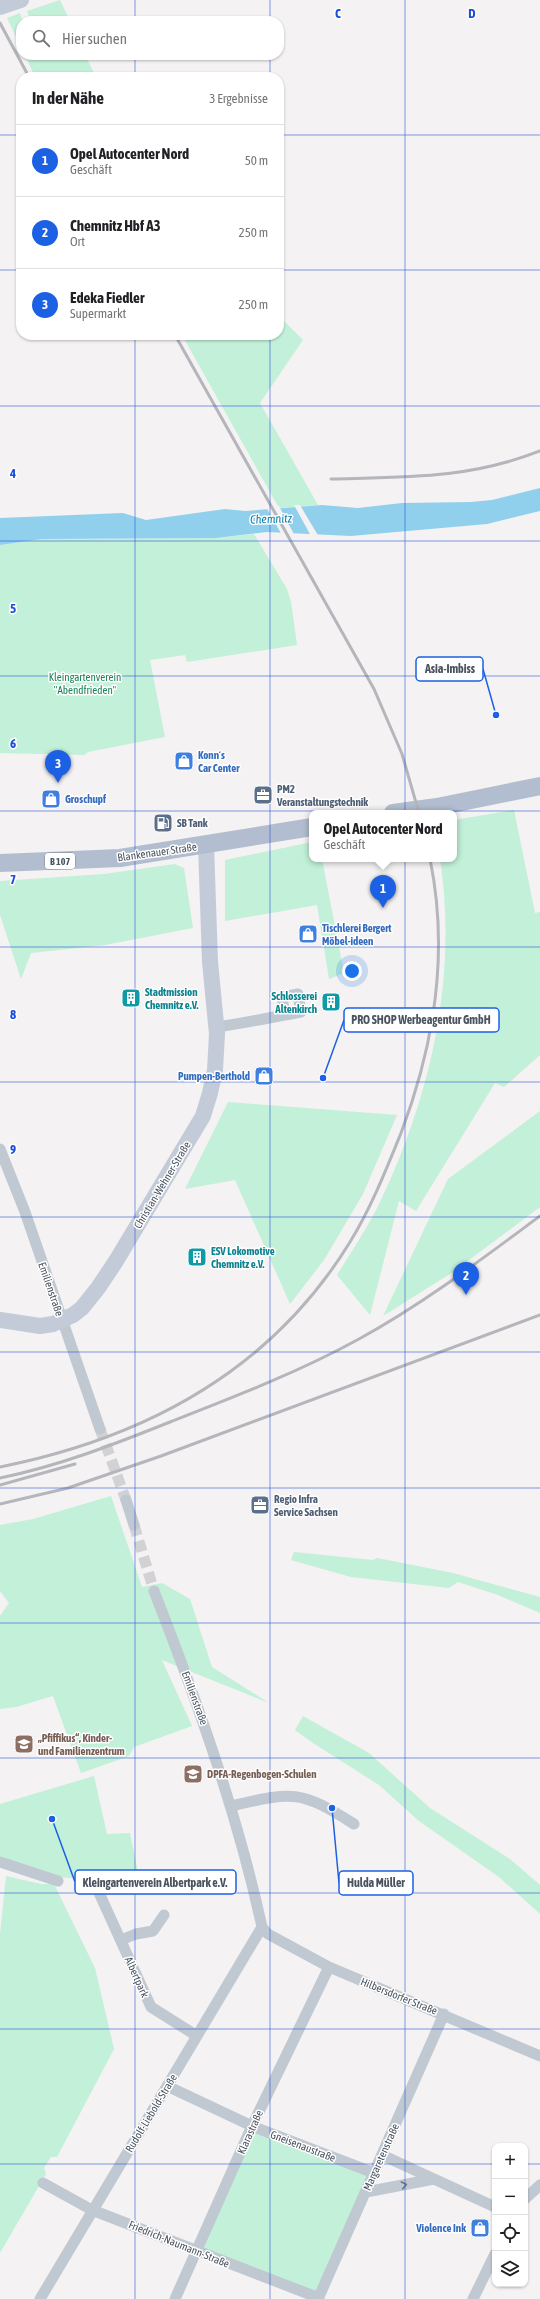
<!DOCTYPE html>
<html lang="de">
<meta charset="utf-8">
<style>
:root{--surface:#fff;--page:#f2f2f2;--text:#202124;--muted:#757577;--line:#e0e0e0;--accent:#1c60e4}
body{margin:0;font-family:"Asap Condensed",sans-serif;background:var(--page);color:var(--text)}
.controls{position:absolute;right:12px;bottom:12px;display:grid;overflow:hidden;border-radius:8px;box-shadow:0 1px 3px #0004}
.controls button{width:36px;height:36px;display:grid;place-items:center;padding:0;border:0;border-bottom:1px solid var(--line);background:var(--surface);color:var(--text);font:20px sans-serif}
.you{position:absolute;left:352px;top:971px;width:14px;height:14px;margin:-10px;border:3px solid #fff;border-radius:50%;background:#1a73e8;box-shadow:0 0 0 6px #1a73e833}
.badge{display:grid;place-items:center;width:26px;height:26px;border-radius:50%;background:var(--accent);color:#fff;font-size:13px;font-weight:700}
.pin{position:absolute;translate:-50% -33px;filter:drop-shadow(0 1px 2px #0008)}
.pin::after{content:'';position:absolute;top:21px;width:14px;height:12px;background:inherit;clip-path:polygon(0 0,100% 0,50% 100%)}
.popup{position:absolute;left:309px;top:810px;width:148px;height:52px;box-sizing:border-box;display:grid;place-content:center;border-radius:8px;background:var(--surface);filter:drop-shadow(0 1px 3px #0005);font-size:13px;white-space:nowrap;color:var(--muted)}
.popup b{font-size:15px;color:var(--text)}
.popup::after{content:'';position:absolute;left:50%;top:100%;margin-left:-8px;border:8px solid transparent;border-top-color:var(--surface)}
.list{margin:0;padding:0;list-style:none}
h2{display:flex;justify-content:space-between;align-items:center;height:52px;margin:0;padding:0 16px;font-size:17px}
h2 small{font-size:13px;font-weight:400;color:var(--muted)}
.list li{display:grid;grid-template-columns:26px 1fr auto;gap:12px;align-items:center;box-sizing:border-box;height:72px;padding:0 16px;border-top:1px solid var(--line)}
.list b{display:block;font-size:15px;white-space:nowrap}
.list p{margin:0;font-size:13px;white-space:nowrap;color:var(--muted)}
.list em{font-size:13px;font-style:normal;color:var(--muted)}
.icon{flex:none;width:22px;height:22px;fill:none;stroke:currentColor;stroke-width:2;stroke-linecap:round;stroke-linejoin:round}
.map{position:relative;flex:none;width:540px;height:2299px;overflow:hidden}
.search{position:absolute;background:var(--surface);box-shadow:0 1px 3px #0004;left:16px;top:16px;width:268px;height:44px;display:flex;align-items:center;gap:10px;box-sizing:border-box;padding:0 14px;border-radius:16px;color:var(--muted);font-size:15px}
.panel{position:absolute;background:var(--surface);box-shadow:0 1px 3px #0004;left:16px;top:72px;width:268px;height:268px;border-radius:16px}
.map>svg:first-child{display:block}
</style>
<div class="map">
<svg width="540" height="2299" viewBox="0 0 540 2299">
<rect width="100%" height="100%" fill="#f4f2f2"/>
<path fill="#c2f0d8" d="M60,0L70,21H21V47L7,18L20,13L22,20L29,17L27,11Z
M25,55H85L96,77H35Z
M279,316L303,340L260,403L318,505L279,508L182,335H279Z
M254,534L287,589L291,602L297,645L187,662L185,655L150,660L165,737L88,752L84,755L0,753V545L42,539L216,538Z
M514,810L535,913L540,912V1055L504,1087L495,1083L416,1211L399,1201L370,1315L337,1275C352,1251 368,1227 380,1202C431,1095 458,977 440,859H454V820Z
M312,842V859H322L344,973L329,979L317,905L225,921V860Z
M175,864L184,868L193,928L105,945L31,953L21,979L0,915V881L104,874Z
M228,1102L397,1115L363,1194L324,1260L290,1304L235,1180L185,1189Z
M540,1111V1207L453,1272L383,1316L448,1179Z
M111,1496L142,1587L162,1583L190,1599L212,1667L269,1703L162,1660L192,1726L134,1747L129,1756L81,1773L53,1696L16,1707L0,1709V1616L9,1603L0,1591V1525L33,1519Z
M294,1552L373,1560L377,1558L453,1573L540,1597V1613L498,1595L458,1582L449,1588L351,1577L291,1560Z
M303,1716L369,1753L430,1808L510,1859L540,1885V1914L499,1877L419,1821L379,1785L313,1743L295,1730Z
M94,1776L107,1834L130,1833L139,1877L88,1879L56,1877L0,1857V1804Z
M6,1876L41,1884H54L95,1968L114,2049L57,2157H51L44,2168L46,2174L0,2253V1934Z
M254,2129L371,2175L317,2294L201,2251Z"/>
<path fill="#90d0ec" d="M540,488V511L487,524L351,536L267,532L216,538L42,539L0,545V518L123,513L146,520L225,509L245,511L322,505L358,508L402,503L471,502L492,500Z"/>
<path fill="#f4f2f2" d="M294,505H300L319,537L311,536Z
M279,506L295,536L282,535L266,507Z"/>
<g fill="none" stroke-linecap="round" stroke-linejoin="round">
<path stroke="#d2d2d5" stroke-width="11" stroke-dasharray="11 5.5" stroke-linecap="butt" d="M100,1429L126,1500
M134,1525L154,1591"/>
<path stroke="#c0c8d1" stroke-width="11" d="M217,1027C245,1023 273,1017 301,1012L298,994L282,997L285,1015
M0,1149L25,1212L100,1429
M126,1500L134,1525
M154,1591C197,1701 237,1812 262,1927L268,1934L329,1967L540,2056
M231,1806C293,1792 299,1789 354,1824
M0,1862L58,1881
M100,1895L151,2007L197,2036
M121,1940L136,1934L153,1931L164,1915
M167,2086L252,2126L374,2173
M434,2179L495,2207
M43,2183L92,2210L319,2298
M366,2192L434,2179L382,2155
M525,2199L540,2185
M40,2299L262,1927
M175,2299L252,2126L329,1967
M318,2299L444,2014
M473,2299L495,2254"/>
<path stroke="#c3cbd8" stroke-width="16" d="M0,7L21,0
M0,1320L40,1326L53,1324L73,1315L82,1308L98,1288L116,1261L203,1116L210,1093L215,1070L217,1034L210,962L206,845"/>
<path stroke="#b2bed0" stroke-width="18" d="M393,813L437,807L540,786
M0,863L120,858L312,827"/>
<path stroke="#b4b6bc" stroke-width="3" d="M0,23L29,77
M175,335L374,689L402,754L419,813
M331,479C407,477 468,479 540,451
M0,1467C145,1438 271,1371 350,1242C371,1208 386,1170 401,1133C434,1046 449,951 430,859
M0,1478C59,1466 115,1444 170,1422C234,1397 299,1372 359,1339C423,1304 482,1259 540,1216
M0,1485L75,1464
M0,1504L68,1488L161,1456L540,1315"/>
</g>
<defs><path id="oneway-chevron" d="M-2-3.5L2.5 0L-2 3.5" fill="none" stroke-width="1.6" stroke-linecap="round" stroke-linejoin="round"/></defs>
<use stroke="#6d7682" href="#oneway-chevron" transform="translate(404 2185) rotate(-11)"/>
<path fill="none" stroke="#1d4ed8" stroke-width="1" stroke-opacity="0.55" d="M135,0V21M270,0V21M405,0V2299M135,55V77M270,55V77M0,135H21M279,135H540M0,270H21M279,270H540M135,335V2299M270,335V2299M0,406H540M0,541H540M0,676H540M0,811H540M0,947H540M0,1082H540M0,1217H540M0,1352H540M0,1488H540M0,1623H540M0,1758H540M0,1893H540M0,2029H540M0,2164H495M525,2164H540"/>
<defs>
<symbol id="shop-square" viewBox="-11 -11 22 22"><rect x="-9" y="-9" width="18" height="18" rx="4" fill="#3f7fe0" stroke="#fff"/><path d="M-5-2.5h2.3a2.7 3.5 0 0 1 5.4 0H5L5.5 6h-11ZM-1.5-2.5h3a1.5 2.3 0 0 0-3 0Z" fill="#fff"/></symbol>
<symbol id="office-square" viewBox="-11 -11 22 22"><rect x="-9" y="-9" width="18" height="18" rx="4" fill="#5c6f8a" stroke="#fff"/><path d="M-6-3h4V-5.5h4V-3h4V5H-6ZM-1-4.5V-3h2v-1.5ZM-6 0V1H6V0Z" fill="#fff"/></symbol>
<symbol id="fuel-square" viewBox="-11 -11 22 22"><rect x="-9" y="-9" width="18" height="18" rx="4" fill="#5c6f8a" stroke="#fff"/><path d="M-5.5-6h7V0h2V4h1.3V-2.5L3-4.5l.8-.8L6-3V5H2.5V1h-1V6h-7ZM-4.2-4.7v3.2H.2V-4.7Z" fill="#fff"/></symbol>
<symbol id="building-square" viewBox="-11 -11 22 22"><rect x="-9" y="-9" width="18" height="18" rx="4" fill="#0f9aa8" stroke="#fff"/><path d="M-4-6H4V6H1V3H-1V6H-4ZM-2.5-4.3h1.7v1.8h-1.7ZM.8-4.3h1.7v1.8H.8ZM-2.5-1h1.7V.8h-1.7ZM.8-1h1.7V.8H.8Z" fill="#fff"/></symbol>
<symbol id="school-square" viewBox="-11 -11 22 22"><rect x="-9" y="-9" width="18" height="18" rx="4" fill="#8d6e63" stroke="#fff"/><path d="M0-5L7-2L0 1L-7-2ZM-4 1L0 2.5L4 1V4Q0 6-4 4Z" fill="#fff"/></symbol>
</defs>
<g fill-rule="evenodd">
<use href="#shop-square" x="173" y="750" width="22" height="22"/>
<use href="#office-square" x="252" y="784" width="22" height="22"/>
<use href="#shop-square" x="40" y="788" width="22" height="22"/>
<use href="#fuel-square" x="152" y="812" width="22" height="22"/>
<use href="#shop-square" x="297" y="923" width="22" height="22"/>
<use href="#building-square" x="120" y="987" width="22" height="22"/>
<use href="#building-square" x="320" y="991" width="22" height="22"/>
<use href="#shop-square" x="253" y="1065" width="22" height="22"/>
<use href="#building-square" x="186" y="1246" width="22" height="22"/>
<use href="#office-square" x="249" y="1494" width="22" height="22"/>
<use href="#school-square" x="13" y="1733" width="22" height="22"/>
<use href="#school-square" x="182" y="1763" width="22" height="22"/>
<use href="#shop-square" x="469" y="2217" width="22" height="22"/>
</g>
<g text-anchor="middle" stroke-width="3" stroke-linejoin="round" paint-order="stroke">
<rect fill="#fff" stroke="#808790" stroke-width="1" x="45" y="853" width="30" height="16" rx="3"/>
<g font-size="10" font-weight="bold" fill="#4a5360">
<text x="60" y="865">B 107</text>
</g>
<g font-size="11" fill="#198358" stroke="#fff">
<text x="85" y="681">Kleingartenverein<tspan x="85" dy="13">"Abendfrieden"</tspan></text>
</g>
<g font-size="11" font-weight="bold" fill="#366cbe" stroke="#fff" text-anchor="start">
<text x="198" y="759">Konn´s<tspan x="198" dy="13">Car Center</tspan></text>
<text x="65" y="803">Groschupf</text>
<text x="322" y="932">Tischlerei Bergert<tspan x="322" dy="13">Möbel-ideen</tspan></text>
<text x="250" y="1080" text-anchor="end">Pumpen-Berthold</text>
<text x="466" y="2232" text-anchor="end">Violence Ink</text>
</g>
<g font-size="11" font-weight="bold" fill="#4e5e75" stroke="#fff" text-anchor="start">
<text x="277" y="793">PM2<tspan x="277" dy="13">Veranstaltungstechnik</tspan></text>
<text x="177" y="827">SB Tank</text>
<text x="274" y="1503">Regio Infra<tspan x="274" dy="13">Service Sachsen</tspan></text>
</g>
<g font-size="11" fill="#4a5360" stroke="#fff">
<text transform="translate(157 852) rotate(-8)" y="4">Blankenauer Straße</text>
<text transform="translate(162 1185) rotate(-59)" y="4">Christian-Wehner-Straße</text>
<text transform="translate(51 1289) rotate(71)" y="4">Emilienstraße</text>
<text transform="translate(195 1698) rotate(70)" y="4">Emilienstraße</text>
<text transform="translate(137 1977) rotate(66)" y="4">Albertpark</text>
<text transform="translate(399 1996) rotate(22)" y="4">Hilbersdorfer Straße</text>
<text transform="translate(151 2113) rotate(-59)" y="4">Rudolf-Liebold-Straße</text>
<text transform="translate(250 2132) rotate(-66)" y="4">Klarastraße</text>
<text transform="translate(303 2146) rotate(21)" y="4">Gneisenaustraße</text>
<text transform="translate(381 2157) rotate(-66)" y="4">Margaretenstraße</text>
<text transform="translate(179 2244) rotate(22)" y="4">Friedrich-Naumann-Straße</text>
</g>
<g font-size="11" font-weight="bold" fill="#0d838f" stroke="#fff" text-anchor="start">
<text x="145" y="996">Stadtmission<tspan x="145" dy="13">Chemnitz e.V.</tspan></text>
<text x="317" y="1000" text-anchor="end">Schlosserei<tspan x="317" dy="13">Altenkirch</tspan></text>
<text x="211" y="1255">ESV Lokomotive<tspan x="211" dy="13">Chemnitz e.V.</tspan></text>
</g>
<g font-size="11" font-weight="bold" fill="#785e54" stroke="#fff" text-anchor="start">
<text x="38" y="1742">„Pfiffikus“, Kinder-<tspan x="38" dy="13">und Familienzentrum</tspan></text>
<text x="207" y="1778">DPFA-Regenbogen-Schulen</text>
</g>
<g font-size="12" font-style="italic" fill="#0e7dae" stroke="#fff">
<text transform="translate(271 519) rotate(-2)" y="4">Chemnitz</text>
</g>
</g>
<g font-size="13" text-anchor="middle" font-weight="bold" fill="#1d4ed8" stroke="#fff" stroke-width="3" stroke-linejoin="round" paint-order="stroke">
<text x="338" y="18">C</text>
<text x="472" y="18">D</text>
<text x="13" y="478">4</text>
<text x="13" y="613">5</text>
<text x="13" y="748">6</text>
<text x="13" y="884">7</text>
<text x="13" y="1019">8</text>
<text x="13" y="1154">9</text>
</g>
<path fill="none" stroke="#1c60e4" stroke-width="1.5" d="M496 715L483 669M323 1078L344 1020M52 1819L75 1882M332 1808L339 1883"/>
<g fill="#1c60e4" stroke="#fff" stroke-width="1.5">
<circle cx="496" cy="715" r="4"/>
<circle cx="323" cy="1078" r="4"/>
<circle cx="52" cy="1819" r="4"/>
<circle cx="332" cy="1808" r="4"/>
</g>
<g fill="#fff" stroke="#1c60e4" stroke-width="1.5">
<rect x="416" y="657" width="67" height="24" rx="4"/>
<rect x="344" y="1008" width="155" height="24" rx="4"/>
<rect x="75" y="1870" width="161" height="24" rx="4"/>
<rect x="339" y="1871" width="74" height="24" rx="4"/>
</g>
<g font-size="12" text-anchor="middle" font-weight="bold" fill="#4a5360">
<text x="450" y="673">Asia-Imbiss</text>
<text x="421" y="1024">PRO SHOP Werbeagentur GmbH</text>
<text x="155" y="1887">Kleingartenverein Albertpark e.V.</text>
<text x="376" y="1887">Hulda Müller</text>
</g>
</svg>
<div class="controls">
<button>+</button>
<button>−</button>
<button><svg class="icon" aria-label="locate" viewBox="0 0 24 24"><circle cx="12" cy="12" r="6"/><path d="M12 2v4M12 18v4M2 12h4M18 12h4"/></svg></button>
<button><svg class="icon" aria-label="layers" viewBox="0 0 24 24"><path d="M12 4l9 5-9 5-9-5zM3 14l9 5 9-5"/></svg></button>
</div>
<div class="you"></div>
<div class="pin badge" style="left:383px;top:908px">1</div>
<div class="popup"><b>Opel Autocenter Nord</b>Geschäft</div>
<div class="pin badge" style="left:466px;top:1295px">2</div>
<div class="pin badge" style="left:58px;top:783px">3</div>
<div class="search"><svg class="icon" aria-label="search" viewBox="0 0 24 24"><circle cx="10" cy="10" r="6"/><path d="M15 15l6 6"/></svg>Hier suchen</div>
<section class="panel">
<h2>In der Nähe<small>3 Ergebnisse</small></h2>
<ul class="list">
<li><span class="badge">1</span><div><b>Opel Autocenter Nord</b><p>Geschäft</p></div><em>50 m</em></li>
<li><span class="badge">2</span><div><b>Chemnitz Hbf A3</b><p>Ort</p></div><em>250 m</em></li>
<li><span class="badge">3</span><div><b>Edeka Fiedler</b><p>Supermarkt</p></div><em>250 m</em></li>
</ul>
</section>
</div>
